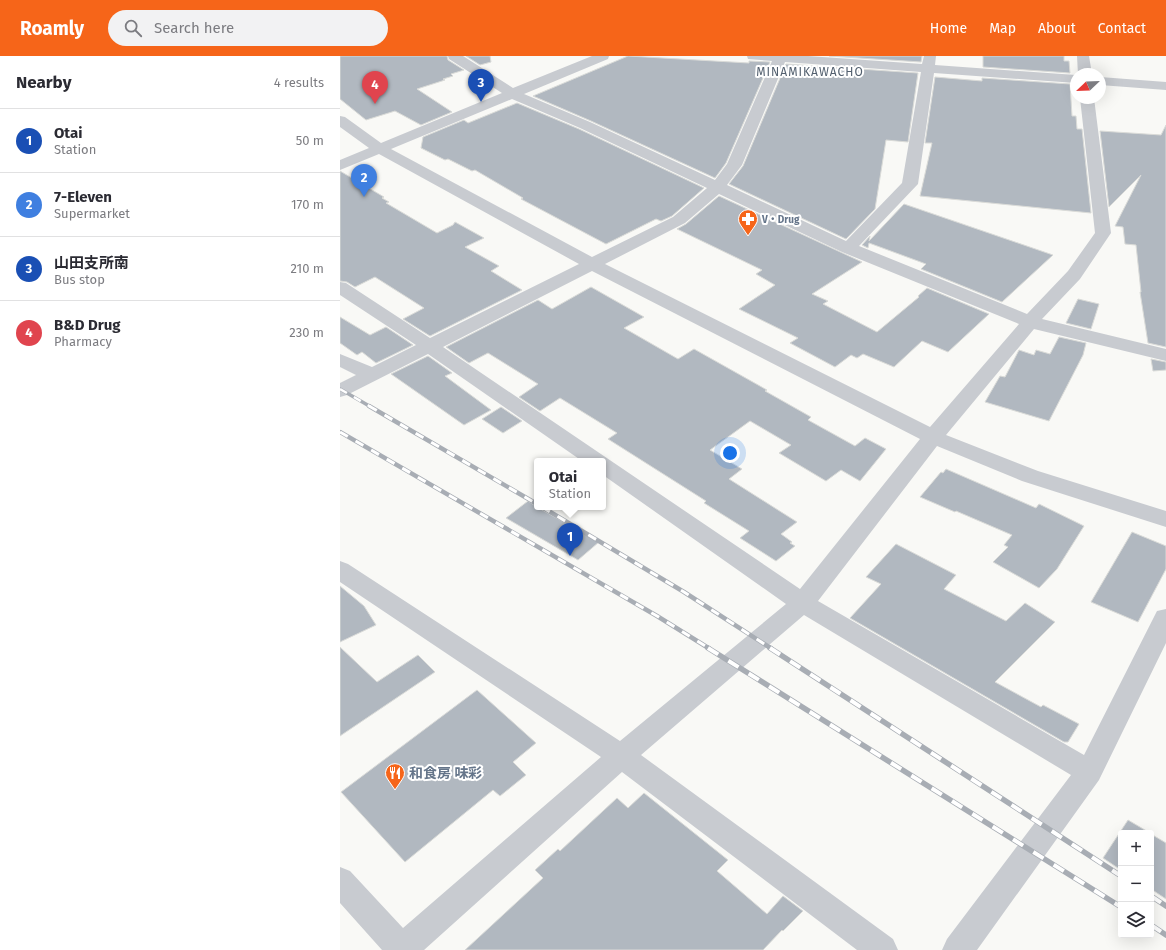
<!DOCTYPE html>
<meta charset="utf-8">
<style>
:root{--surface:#fff;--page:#f2f2f3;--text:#2b2b33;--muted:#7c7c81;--line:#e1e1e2;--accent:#f66519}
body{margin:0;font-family:"Fira Sans","Noto Sans JP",sans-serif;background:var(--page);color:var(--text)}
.controls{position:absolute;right:12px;bottom:12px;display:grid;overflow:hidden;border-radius:4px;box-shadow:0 4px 16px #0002}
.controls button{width:36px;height:36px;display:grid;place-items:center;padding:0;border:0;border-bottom:1px solid var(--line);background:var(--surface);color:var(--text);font:20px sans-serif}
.compass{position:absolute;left:730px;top:12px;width:36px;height:36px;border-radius:50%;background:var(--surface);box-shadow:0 4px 16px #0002;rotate:247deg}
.you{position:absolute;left:390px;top:397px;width:14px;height:14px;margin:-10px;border:3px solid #fff;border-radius:50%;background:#1a73e8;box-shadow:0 0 0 6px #1a73e833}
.badge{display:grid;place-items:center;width:26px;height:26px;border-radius:50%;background:var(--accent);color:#fff;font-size:13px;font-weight:700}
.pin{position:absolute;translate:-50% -33px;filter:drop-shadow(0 1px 2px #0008)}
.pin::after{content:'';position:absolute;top:21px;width:14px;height:12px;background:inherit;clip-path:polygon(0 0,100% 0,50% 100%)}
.popup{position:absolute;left:194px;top:402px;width:72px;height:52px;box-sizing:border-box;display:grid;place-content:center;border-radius:4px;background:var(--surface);filter:drop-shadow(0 1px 3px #0005);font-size:13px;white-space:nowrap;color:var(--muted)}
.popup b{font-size:15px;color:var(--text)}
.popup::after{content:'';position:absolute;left:50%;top:100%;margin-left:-8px;border:8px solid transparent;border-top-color:var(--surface)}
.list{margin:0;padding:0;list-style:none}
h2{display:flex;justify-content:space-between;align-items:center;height:52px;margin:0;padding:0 16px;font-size:17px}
h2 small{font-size:13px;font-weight:400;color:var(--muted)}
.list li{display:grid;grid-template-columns:26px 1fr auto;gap:12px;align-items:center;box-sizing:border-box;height:64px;padding:0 16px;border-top:1px solid var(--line)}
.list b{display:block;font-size:15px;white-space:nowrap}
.list p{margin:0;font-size:13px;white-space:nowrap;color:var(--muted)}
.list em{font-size:13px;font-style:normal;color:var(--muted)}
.icon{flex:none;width:22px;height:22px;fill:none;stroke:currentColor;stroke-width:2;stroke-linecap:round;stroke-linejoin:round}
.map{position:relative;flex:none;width:826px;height:894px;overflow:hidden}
header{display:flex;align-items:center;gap:24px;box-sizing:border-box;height:56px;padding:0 20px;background:var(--accent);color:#fff}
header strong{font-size:19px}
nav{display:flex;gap:22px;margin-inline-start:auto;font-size:14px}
.search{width:280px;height:36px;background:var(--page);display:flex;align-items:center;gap:10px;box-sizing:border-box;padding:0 14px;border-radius:22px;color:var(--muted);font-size:15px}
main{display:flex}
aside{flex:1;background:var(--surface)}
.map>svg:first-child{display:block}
</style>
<header>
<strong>Roamly</strong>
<div class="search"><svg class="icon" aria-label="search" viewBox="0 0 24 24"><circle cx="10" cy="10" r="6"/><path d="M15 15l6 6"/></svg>Search here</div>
<nav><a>Home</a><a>Map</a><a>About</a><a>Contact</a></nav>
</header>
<main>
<aside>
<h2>Nearby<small>4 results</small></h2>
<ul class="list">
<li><span class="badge" style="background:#1a4fb4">1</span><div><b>Otai</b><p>Station</p></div><em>50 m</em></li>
<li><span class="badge" style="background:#3f7fe0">2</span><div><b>7-Eleven</b><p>Supermarket</p></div><em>170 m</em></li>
<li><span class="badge" style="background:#1a4fb4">3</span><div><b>山田支所南</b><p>Bus stop</p></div><em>210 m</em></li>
<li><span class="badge" style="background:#e0444e">4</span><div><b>B&amp;D Drug</b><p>Pharmacy</p></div><em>230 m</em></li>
</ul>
</aside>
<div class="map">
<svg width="826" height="894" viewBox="0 0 826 894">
<rect width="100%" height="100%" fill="#f9f9f6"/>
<path fill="#b1b8c0" stroke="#dadbd8" d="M0,0H107L108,4L124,14L111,18L113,20L103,23L105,24L77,33L112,56L81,69L55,55L26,64L0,43Z
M126,0H150L151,6L140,9Z
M288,0L409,7V5L430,6L386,107L375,122L251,65L193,40Z
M489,0H582L581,6Z
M643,0H724V5H729L730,17L643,11Z
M446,8L578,17L568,86L546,84L535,153L506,183L389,128L403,110Z
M595,21L642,25V22L730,28L732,60H736L737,73H742L751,157L580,140L592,87H585Z
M177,47L239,73L364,132L332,160L321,165L316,163L266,188L181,143L183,142L135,114L132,115L108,103L105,104L81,92L83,81L124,64L128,67Z
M826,69V291L808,287L800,236H801L796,189L785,188L783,171L775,170L801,119L769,151L760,75L821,79Z
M0,115L44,141L42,142L49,146L46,147L97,177L113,169L115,166L144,182L125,191L159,210L151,215L182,234L90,280L63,263L84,252L35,221L15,231L7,226L0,225Z
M379,140L522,206L472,238L488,245L483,248L537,276L579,241L578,240L587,232L649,258L608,296L582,285L554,311L523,298L517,302L511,299L495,311L450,287L458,282L399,253L435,229L416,218L422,214L337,173L346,168Z
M564,148L713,199L662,246L581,213L586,208L529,187L528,192L522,189L530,180L529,185Z
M251,231L304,261L284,272L338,303L354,293L427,334L425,335L471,361L468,364L515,390L525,382L546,393L520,425L501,414L486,425L439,397L451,389L410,365L370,394L402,413L389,423L457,466L441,478L452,486L450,487L455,490L436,505L400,482L409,475L364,447L366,445L268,383L277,377L220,342L200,355L179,341L198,328L148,297L129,307L106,291L198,244L212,253Z
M738,243L759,248L751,273L726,267Z
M0,261L30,279L46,271L73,289L36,307L22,296L17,299L0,287Z
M719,281L746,287L743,299L709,365L645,346L660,320L665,321L679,294L694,299L696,294L710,298Z
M88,300L112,317L105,320L151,354L124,369L51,318Z
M811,303L826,306V314L813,315Z
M161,351L182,365L163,377L142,363Z
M606,413L696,452L699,448L744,470L717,513L699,532L653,506L668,491L664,489L672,479L616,455L615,456L580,441L601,416L603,417Z
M188,445L197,451L259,486L238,504L166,462Z
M792,476L826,490V513L798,566L751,546Z
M556,488L616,519L604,533L666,565L685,547L715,566L655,626L701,651L703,649L739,668L728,686H724L510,562L541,528L526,521Z
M0,530L24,550L36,569L0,586Z
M0,591L37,626L78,599L95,616L0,680Z
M137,634L196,687L173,706L186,719L160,740L153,734L65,806L1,736Z
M304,737L388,804L377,815L427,858L443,840L463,855L443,875L442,874L423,894H125L203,822L195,814L218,793L220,795L277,742L288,752Z
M788,764L810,777H781V814L763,802Z
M811,778L826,787V843L811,833Z"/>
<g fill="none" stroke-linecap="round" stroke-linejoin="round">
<path fill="#c8cbd0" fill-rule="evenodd" d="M108,0H123L173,32L252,0H269L268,3L184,38L250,66L375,124L387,108L432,5L408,3L407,0H468L582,8L584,0H596L595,9L736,19V27L594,17L578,128L519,190L687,258L728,215L755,177L740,42H754L771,177L740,223L702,263L826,293V305L694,273L606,379L698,415L826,455V471L682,425L597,390L478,545L744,699L817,555L826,553V587L759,724L637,894H602L607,883L731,719L464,559L301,699L553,883L558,894H517L282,716L84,894H42L0,847V811L10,815L63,872L261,701L0,526V505L8,508L280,685L446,548L263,419V405H242L88,298L7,339L0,341V327L16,319L0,311V298L32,311L76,289L0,239V226L6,227L90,282L239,208L39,98L0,114V104L29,92L0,71V60L5,61L41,87L162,37L109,3ZM445,6L581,16L562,127L506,185L387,129L402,109ZM172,43L240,72L367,132L333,161L252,201L51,93ZM379,138L502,196L679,268L590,371L265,208L345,167ZM252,215L580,383L460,533L103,291Z
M737,0H749L752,18H738Z
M760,21L826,26V34L760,29Z"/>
<defs>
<path id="rail-far2" d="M0,333L31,351"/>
<path id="rail-far1" d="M29,350L197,448
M0,376L317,560L370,593
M202,451L344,536L432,593"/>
<path id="rail" d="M368,592L781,851
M430,592L781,820
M811,840L826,850
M811,869L826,879"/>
</defs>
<use href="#rail-far2" stroke="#a8adb4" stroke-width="3.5"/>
<use href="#rail-far1" stroke="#a8adb4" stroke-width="4.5"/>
<use href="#rail" stroke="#a8adb4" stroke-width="5.5"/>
<use href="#rail-far2" stroke="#fff" stroke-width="2.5" stroke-dasharray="8" stroke-linecap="butt"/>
<use href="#rail-far1" stroke="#fff" stroke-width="3" stroke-dasharray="9" stroke-linecap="butt"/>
<use href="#rail" stroke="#fff" stroke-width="4" stroke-dasharray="12" stroke-linecap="butt"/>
</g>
<defs>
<symbol id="pharmacy-pin" viewBox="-11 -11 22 30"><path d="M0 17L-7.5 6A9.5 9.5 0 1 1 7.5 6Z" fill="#f66519" stroke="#fff"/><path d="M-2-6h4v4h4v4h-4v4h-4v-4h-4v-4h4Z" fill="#fff"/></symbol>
<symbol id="restaurant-pin" viewBox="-11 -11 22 30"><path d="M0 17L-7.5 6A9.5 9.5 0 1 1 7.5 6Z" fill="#f66519" stroke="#fff"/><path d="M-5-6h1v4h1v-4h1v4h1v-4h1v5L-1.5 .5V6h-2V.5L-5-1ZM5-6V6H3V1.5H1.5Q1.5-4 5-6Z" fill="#fff"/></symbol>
</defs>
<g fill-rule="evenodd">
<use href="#pharmacy-pin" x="397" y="152" width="22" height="30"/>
<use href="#restaurant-pin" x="44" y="706" width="22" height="30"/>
</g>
<g text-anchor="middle" stroke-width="4" stroke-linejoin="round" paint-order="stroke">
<g font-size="10" font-weight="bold" fill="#65758a" stroke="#fff" text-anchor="start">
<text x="422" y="167">V・Drug</text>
</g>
<g font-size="12" letter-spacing="1" fill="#53606f" stroke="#fff">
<text x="470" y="20">MINAMIKAWACHO</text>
</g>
<g font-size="14" font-weight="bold" fill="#65758a" stroke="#fff" text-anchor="start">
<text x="69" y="722">和食房 味彩</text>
</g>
</g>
</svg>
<div class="controls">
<button>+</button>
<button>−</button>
<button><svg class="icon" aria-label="layers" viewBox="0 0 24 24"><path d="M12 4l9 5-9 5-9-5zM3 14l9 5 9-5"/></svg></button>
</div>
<svg class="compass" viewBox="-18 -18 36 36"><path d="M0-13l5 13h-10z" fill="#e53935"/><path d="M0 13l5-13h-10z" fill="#7c7c81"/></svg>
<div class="you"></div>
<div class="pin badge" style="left:230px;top:500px;background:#1a4fb4">1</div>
<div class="popup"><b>Otai</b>Station</div>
<div class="pin badge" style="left:24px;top:141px;background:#3f7fe0">2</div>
<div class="pin badge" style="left:141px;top:46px;background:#1a4fb4">3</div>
<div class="pin badge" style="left:35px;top:48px;background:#e0444e">4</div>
</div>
</main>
